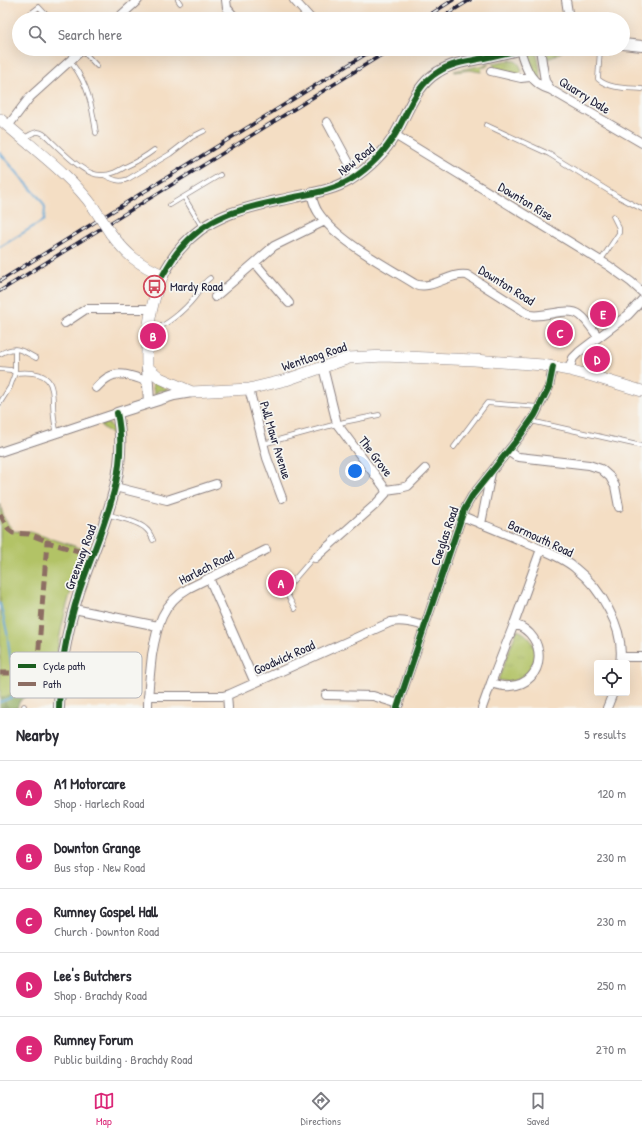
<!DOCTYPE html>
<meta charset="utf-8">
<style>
:root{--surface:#fff;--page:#f7f7f7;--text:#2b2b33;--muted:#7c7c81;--line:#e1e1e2;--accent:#db2777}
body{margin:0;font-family:"Patrick Hand",sans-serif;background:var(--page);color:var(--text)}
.controls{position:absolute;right:12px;bottom:12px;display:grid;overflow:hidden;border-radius:4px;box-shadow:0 4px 16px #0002}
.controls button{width:36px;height:36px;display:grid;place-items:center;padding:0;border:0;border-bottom:1px solid var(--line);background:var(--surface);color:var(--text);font:20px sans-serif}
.you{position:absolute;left:355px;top:471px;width:14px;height:14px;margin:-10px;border:3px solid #fff;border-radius:50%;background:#1a73e8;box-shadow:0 0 0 6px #1a73e833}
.badge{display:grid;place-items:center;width:26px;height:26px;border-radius:50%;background:var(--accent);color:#fff;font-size:13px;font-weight:700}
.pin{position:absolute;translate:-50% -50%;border:2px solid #fff;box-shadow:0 1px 4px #0006}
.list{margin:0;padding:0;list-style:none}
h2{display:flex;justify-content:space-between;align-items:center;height:52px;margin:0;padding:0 16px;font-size:17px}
h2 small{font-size:13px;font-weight:400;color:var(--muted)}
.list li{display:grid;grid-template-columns:26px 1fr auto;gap:12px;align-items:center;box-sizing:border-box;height:64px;padding:0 16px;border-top:1px solid var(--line)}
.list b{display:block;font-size:15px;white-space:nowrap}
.list p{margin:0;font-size:13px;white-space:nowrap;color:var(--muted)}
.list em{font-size:13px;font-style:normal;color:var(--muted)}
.icon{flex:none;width:22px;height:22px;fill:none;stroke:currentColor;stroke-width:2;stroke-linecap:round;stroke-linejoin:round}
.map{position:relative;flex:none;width:642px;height:708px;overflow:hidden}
.search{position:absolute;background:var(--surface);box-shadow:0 4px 16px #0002;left:12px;right:12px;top:12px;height:44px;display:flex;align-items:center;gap:10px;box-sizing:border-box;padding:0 14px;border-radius:22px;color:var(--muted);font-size:15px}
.sheet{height:372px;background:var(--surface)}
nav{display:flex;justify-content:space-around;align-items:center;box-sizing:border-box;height:56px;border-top:1px solid var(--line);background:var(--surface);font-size:11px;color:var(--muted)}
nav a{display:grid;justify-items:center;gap:2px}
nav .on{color:var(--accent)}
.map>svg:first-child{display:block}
</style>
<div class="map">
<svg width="642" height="708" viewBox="0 0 642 708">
<defs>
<pattern id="grass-tufts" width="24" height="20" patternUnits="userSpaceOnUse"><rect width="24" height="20" fill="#b2c366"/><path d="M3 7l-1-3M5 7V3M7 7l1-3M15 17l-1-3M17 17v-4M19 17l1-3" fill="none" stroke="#99a759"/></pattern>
<pattern id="forest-firs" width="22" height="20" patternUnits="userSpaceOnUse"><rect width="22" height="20" fill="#8da95b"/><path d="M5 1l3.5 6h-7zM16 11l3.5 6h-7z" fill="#73894c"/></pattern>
</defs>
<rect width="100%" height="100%" fill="#f6f6f2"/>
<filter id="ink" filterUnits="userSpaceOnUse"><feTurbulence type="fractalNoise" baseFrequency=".025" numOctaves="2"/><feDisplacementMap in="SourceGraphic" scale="8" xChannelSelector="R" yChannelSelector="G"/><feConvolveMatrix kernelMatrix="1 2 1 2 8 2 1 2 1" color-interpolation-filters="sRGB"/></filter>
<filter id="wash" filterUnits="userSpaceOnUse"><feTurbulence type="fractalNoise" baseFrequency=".012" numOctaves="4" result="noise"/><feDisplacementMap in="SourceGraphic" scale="16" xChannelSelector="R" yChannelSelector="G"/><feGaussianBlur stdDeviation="0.9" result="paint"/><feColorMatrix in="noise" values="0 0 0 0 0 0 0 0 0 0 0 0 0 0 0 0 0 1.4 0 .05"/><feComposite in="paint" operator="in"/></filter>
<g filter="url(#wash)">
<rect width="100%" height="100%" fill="#f4dec4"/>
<path fill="url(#grass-tufts)" stroke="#6a7250" d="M551,49H566L551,58L546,59L547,54Z
M528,53H537L541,77L540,79H537L535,78C532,70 525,61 528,53Z
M511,60C518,61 520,65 522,71L519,74L495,68L493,63Z
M489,64L486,67H482L481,72L470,70L455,72L454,71Z
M152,381H154L168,390L163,391L162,390L157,391V393L154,394Z
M106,423C114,426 115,430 116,438L100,425Z
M517,630C519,631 523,632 525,634C549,653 528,689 498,680Z"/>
<path fill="url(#forest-firs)" stroke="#58664b" d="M50,676L57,678V682C45,697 22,688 17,708H0V696Z"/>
<path fill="#b2c366" stroke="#6a7250" d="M0,504L4,518L13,531L30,532L87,550C68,589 59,635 53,677L0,699Z"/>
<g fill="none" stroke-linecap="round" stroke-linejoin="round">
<path stroke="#5da3d3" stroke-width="2" d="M0,153L41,200L45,207L44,220L0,247
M0,603L7,632L11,664
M0,702L18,695"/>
</g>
</g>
<g filter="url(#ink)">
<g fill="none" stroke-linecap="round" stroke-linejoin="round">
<defs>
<path id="service" d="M178,0L180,3
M26,17L39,7L50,19
M600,49L598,79C609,89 628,88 642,89
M82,50L97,66
M70,61C73,65 77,70 79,74C90,92 93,113 96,133
M486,125L549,154L617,196L642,209
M24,138C28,136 33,132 38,132C44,132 48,138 52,142C64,153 85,176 102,175C111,175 118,171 125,167C136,162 145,157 154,150
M104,175C112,179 119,183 128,179L170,154L192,137L204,131
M184,197L202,227
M170,205L220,175
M601,260L619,233V228L613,216
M150,332C167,325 184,311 195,297C201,290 201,284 210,278
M0,354C16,345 21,350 36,358
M0,369L11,370L15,373C68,368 46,400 57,433
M0,403L10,387L15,373V349
M531,421L642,446
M263,444L344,422L379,415
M454,447L487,403L539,407
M107,514C118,518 138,521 146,529C150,532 151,536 153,540
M295,609L286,592V589L311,560L315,558
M24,706V708"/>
<path id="minor" d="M226,0L227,8L236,19
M294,0L311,19
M566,0L569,19
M117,19L138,0
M264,49L270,51L279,49
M540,49L545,81L551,90L642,143
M520,50C526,68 530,84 551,90
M491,71L521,78L530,77
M327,122L356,176
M8,126L30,97L83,49
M395,135L609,266L631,282L642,292
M311,194C313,200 314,206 318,212C336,240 386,266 415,284C432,291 449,272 467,275L530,315C545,318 568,306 580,315C587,320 593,330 598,337
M255,263L289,303
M215,297L274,246L325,221
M65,323L86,309H152
M569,370L573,358L579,352L628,315L642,300
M96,388C100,384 104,379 109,377C119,370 136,378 147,381
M249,389L267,458L282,498
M508,451L515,456L519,457L589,465L601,469L610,477L615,486L619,507
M0,452L117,413
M115,487L167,500L216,484
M386,490L400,488L408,486L425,469
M462,516C484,525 507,534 529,544C545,551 562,557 575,568C589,579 601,594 609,610C618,627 623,644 620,663
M481,524L491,473
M315,558L375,505L386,493L384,487L337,424L323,367
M209,578L255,683
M74,609L158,626
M621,657H642
M491,683L514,624
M227,695L228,708
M326,695L373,696L399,704
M148,696H223L230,694L391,622C403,620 414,623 425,626
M148,708C148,690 150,673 152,655C157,626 162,603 189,588L266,550
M397,708L464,510L472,496L520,436L535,415L549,387L553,367
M482,708L491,683C497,685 503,687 510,686C546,684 549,635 514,624L541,549
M607,708L613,693"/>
<path id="tertiary" d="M623,44L642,46
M163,275C168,266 173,257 180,249C210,212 251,207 295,197C314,193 333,190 350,180C369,168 385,152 396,133C408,112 416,85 438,72C452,63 469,61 484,58C497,55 510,52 523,49
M147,367L149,403
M59,708C60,668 67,629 79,592C98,535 131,475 117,413L174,395L192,392"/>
<path id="secondary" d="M0,119C32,148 69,173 94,208
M111,234C128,256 138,264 163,275C150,303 146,336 147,367L160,378L192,392L249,389L261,386L286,380L349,358L384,356L474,360L543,365L569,370L592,376L642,391"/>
</defs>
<use href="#service" stroke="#8b8080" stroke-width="5.5"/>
<use href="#minor" stroke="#8b8080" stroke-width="10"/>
<use href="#tertiary" stroke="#8b8080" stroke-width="12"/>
<use href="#secondary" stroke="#8b8080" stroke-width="12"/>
<use href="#service" stroke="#fff" stroke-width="4"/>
<use href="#minor" stroke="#fff" stroke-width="8"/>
<use href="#tertiary" stroke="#fff" stroke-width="10"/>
<use href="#secondary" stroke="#fff" stroke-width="11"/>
<defs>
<path id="rail" d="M423,19L453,0
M439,19L470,0
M0,281L374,49
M0,291L391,49"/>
</defs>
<use href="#rail" stroke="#22223b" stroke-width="3.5"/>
<use href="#rail" stroke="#f6f6f2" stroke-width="2" stroke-dasharray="6" stroke-linecap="butt"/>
<defs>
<path id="secondary-bridge" d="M94,208L111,234"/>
</defs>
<use href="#secondary-bridge" stroke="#8b8080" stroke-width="12" stroke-linecap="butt"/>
<use href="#secondary-bridge" stroke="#fff" stroke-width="11"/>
<path stroke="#8d6e63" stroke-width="5" stroke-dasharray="10 5" stroke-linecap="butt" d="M0,514L9,530L13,533L29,534L44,540L47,542
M0,673H37L47,542L92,555
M37,673H62"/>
<defs>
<path id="cycleway" d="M163,275C168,266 173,257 180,249C210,212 251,207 295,197C314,193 333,190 350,180C369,168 385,152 396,133C408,112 416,85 438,72C452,63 469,61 484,58C497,55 510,52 523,49
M59,708C60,668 67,629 79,592C98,535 131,475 117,413
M397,708L464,510L472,496L520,436L535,415L549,387L553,367"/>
</defs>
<use href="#cycleway" stroke="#f6f6f2" stroke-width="8"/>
<use href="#cycleway" stroke="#1b5e20" stroke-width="6"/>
</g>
</g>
<defs>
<symbol id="bus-ring" viewBox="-11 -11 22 22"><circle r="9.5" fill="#f6f6f2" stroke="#d1495b" stroke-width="1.5"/><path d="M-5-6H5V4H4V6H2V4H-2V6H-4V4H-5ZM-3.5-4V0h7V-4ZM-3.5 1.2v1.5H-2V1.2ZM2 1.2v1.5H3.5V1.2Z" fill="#d1495b"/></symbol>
</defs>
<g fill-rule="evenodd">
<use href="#bus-ring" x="142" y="274" width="25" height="25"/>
</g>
<g text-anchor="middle" stroke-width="3.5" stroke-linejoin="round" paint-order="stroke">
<g font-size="13" fill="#22223b" stroke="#f6f6f2">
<text transform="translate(585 95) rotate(32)" y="5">Quarry Dale</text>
<text transform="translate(356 159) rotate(-38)" y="5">New Road</text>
<text transform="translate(526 201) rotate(31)" y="5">Downton Rise</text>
<text transform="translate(507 285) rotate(32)" y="5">Downton Road</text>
<text transform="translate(314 356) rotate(-18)" y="5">Wentloog Road</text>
<text transform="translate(276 440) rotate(73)" y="5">Pwll Mawr Avenue</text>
<text transform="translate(376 456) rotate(53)" y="5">The Grove</text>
<text transform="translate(444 536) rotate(-71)" y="5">Caeglas Road</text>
<text transform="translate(541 538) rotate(25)" y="5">Barmouth Road</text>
<text transform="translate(80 557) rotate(-70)" y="5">Greenway Road</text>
<text transform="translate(206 567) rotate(-27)" y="5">Harlech Road</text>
<text transform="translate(284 657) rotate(-24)" y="5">Goodwick Road</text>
</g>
<g font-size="13" fill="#22223b" stroke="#f6f6f2" text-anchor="start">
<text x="170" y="291">Mardy Road</text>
</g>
</g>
<rect x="10" y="652" width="132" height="46" rx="6" fill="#f6f6f2" stroke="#b6b6bb" stroke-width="1"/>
<rect x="18" y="664" width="18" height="4" fill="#1b5e20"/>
<rect x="18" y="682" width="18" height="4" fill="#8d6e63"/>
<g font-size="11" fill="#22223b">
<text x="43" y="670">Cycle path</text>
<text x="43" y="688">Path</text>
</g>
</svg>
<div class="controls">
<button><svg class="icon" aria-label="locate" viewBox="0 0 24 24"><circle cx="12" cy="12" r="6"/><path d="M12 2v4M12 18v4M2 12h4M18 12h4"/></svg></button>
</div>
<div class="you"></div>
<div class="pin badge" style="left:281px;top:583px">A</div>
<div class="pin badge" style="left:153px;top:336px">B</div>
<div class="pin badge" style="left:560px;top:333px">C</div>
<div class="pin badge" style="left:597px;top:359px">D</div>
<div class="pin badge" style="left:603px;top:314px">E</div>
<div class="search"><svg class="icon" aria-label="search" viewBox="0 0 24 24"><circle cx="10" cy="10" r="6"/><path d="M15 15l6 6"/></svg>Search here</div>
</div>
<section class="sheet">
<h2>Nearby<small>5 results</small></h2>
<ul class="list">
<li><span class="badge">A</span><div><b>A1 Motorcare</b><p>Shop · Harlech Road</p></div><em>120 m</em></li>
<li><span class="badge">B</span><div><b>Downton Grange</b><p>Bus stop · New Road</p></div><em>230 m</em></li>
<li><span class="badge">C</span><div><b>Rumney Gospel Hall</b><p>Church · Downton Road</p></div><em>230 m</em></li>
<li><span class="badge">D</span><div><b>Lee's Butchers</b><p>Shop · Brachdy Road</p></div><em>250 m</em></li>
<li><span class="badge">E</span><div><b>Rumney Forum</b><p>Public building · Brachdy Road</p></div><em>270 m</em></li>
</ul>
</section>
<nav>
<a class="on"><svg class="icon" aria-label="map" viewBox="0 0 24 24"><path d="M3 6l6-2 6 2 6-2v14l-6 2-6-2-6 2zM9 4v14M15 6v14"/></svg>Map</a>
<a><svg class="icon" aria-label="directions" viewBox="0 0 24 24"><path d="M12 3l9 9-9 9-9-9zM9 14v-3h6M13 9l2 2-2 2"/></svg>Directions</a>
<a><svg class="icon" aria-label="saved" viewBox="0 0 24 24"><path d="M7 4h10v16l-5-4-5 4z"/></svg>Saved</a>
</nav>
